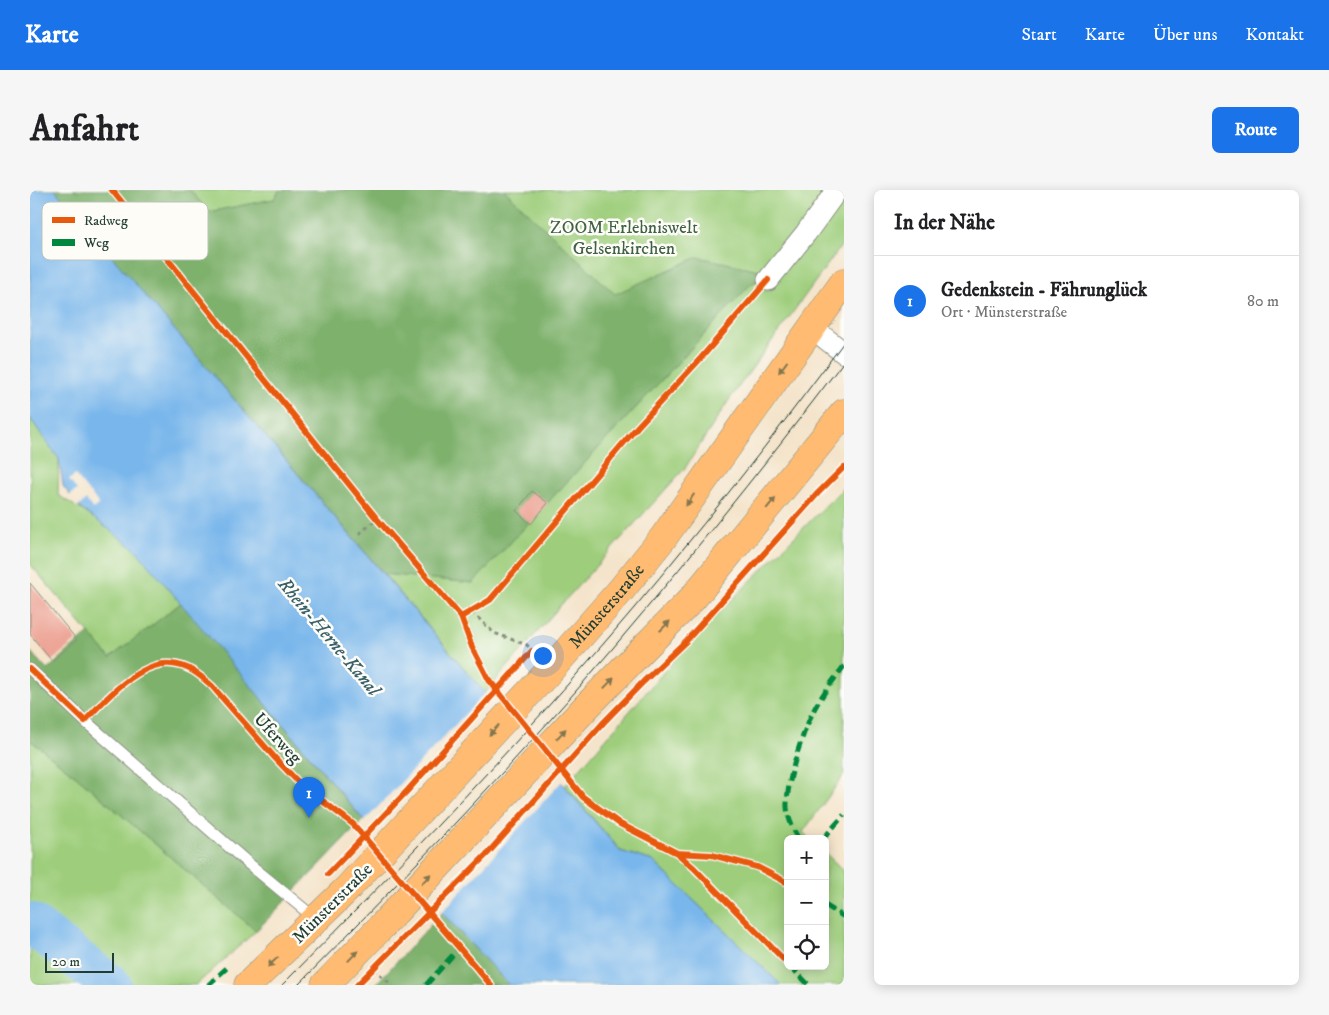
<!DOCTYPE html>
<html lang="de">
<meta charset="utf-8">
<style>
:root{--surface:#fff;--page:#f6f6f6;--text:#202124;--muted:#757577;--line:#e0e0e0;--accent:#1a73e8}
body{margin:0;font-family:"IM FELL DW Pica",serif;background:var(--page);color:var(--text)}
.controls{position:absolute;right:15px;bottom:15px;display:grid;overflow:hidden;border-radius:8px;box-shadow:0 2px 12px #0003}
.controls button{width:45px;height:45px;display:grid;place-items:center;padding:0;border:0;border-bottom:1px solid var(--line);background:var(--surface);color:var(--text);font:25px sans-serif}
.scale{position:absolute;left:15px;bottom:12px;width:69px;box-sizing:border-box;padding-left:5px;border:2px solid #1f3d34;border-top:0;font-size:14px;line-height:18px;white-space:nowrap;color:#1f3d34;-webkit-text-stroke:4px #fdfcf7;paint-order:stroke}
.you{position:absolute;left:512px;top:465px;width:18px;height:18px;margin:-12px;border:4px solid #fff;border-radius:50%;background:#1a73e8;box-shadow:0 0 0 8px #1a73e833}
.badge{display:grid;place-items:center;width:32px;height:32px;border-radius:50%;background:var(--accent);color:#fff;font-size:16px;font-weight:700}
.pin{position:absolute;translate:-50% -41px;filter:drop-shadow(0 1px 2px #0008)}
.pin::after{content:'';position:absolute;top:26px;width:18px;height:15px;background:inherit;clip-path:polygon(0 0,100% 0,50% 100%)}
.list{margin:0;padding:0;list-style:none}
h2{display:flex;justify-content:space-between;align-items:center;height:65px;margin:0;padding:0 20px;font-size:21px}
h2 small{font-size:16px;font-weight:400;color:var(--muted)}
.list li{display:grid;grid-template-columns:32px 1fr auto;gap:15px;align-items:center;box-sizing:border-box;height:90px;padding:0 20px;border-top:1px solid var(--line)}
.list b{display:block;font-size:19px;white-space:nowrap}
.list p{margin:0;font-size:16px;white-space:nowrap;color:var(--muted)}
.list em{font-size:16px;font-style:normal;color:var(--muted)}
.icon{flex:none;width:28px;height:28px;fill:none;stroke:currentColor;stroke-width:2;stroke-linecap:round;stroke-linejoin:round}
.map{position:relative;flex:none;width:814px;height:795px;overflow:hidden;border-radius:8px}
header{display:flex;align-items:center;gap:30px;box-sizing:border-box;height:70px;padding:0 25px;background:var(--accent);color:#fff}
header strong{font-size:24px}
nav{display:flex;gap:28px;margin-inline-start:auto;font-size:18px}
.intro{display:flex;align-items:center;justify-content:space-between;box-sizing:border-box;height:120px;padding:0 30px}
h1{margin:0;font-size:35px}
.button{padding:12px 22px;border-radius:8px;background:var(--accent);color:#fff;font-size:18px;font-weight:700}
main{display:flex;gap:30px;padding:0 30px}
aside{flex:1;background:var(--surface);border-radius:8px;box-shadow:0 2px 12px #0003}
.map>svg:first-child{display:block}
</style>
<header>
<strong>Karte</strong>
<nav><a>Start</a><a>Karte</a><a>Über uns</a><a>Kontakt</a></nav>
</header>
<div class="intro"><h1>Anfahrt</h1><a class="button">Route</a></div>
<main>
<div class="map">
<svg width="814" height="795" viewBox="0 0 814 795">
<rect width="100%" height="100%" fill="#fdfcf7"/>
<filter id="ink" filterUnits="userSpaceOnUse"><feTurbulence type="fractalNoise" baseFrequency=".02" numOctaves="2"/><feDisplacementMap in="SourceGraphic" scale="10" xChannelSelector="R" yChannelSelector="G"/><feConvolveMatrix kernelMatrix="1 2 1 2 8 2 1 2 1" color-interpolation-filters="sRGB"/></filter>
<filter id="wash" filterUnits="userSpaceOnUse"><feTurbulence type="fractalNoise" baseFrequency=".0096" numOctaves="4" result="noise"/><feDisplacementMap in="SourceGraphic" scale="20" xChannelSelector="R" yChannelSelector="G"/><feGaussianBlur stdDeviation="1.12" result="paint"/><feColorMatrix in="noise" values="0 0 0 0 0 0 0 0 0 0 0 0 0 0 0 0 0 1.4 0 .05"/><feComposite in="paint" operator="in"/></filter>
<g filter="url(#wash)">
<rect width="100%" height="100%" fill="#f4e4cb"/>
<path fill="#9ece7c" stroke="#5e8658" d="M160,0H250L244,9L178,22Z
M474,0H814V52L699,210L655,278L529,417L455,503L354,384L443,393L719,96L738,82L668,67L585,105Z
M0,228L29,269L28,305L103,353L151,413L80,468L0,374Z
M814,297V585L773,642L780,649H758V776H795V663L814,681V795H751L623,671L591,661L535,596L658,454Z
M0,550L46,586L226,741L166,795H0Z"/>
<path fill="#7eb16c" stroke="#4e7750" d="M25,0H160L179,22L244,9L250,0H474L585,104L668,67L738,82L719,96L443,393L354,384Z
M151,413L333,630L226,741L46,586L0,550V461L17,480L59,443L80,468Z
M412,723L479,795H345Z"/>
<path fill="#78b6eb" stroke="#4c7a90" d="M0,0H25L590,661L623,671L751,795H479L412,723L105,359L50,318L33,296L29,269L0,228Z"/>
<path fill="#f4e4cb" d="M45,285L69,314L63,319L56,310L47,318L38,307L47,300L39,290Z
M457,501L533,590L410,724L332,634Z"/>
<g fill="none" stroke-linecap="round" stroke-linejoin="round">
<path stroke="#78b6eb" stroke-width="41" d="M0,733L81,795"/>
</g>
<g id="blocks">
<path fill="#eda597" d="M502,301L518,313L501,334L486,321Z
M0,393L47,450L22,471L0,444Z"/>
</g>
</g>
<g filter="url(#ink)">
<use href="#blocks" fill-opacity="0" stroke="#8a9080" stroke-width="1"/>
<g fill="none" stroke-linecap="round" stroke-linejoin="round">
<defs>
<path id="lane" d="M0,479L55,531L219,674L286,729"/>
<path id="street" d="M738,90L776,43L807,0
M782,138L814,163"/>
<g id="primary">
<path id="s1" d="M521,479L591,400L633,348L814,92"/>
<path d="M557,516L663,408L814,223"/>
<path d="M218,795L315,701"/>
<path d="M295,795L351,737"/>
</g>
</defs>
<use href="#lane" stroke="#8a9080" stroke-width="13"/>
<use href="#street" stroke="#8a9080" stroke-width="23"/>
<use href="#primary" stroke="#8a9080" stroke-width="29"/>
<path stroke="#8a9080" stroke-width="3" stroke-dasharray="4 4" stroke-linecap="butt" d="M329,344L347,329
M442,422L464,443L497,455L502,461
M65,520C92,490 134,456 173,487C185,497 195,511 205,523C221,542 237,560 253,577C259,583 264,589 269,594C290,612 316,625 334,646
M398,722L461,795
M344,779L362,795"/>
<use href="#lane" stroke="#fff" stroke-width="11"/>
<use href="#street" stroke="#fff" stroke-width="21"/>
<use href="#primary" stroke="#ffbb71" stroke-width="28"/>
<path stroke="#1f3d34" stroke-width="1" d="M252,795C391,655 529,512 653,359C709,291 762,222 814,152
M268,795C363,699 457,602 546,501C639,394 728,284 814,171"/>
<defs>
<path id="primary-bridge" d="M315,701L521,479
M351,737L557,516"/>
</defs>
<use href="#primary-bridge" stroke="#8a9080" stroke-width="29" stroke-linecap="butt"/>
<use href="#primary-bridge" stroke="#ffbb71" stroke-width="28"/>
<path stroke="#00873e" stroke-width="5" stroke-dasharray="10 5" stroke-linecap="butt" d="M769,649C763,640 756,624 757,613C758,586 774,537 787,514C795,501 805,488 814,476
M793,649L814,625
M795,715L814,727
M760,776L779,795
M178,795L199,776
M396,795L429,758"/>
<defs>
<path id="cycleway" d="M82,0L347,329L431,427L442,457L459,490L553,607L590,634L647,663L664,678L758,774
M431,427L460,410L608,236L671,168L738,90
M0,479L55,531C74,510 110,471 141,474C158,475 170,485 182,496L245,568L270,594L323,634L461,795
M647,663L682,665L727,677L758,693
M298,684L378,600L502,461
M327,795L458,663L574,532L613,492L656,451L788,303L814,277"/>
</defs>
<use href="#cycleway" stroke="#fdfcf7" stroke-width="9"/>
<use href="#cycleway" stroke="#e8590c" stroke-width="6"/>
</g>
<defs><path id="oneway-solid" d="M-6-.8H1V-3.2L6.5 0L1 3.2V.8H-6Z" transform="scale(1.25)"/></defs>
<g fill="#84764f">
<use href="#oneway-solid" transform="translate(753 177) rotate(126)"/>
<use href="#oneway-solid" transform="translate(660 310) rotate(125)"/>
<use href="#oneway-solid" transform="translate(741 313) rotate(-51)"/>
<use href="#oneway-solid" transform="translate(635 436) rotate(-45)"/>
<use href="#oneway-solid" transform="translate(579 493) rotate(-46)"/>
<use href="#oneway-solid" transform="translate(464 540) rotate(133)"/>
<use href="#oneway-solid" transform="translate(531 544) rotate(-47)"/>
<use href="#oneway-solid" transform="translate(396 689) rotate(-47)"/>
<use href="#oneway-solid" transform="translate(323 766) rotate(-46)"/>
<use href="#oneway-solid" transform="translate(243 772) rotate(137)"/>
</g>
</g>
<g text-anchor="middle" stroke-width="5" stroke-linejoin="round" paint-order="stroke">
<g font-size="18" fill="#3f6146" stroke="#fdfcf7">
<text x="594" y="43">ZOOM Erlebniswelt<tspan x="594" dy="21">Gelsenkirchen</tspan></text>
</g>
<g font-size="18" fill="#1f3d34" stroke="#fdfcf7">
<text dy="6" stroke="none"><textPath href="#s1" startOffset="84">Münsterstraße</textPath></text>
<text transform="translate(248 548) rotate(48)" y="6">Uferweg</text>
<text transform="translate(302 713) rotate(-45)" y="6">Münsterstraße</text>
</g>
<g font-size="19" font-style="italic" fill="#3a616b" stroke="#fdfcf7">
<text transform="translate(300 446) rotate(50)" y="7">Rhein-Herne-Kanal</text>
</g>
</g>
<rect x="12" y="12" width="166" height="58" rx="8" fill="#fdfcf7" stroke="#bac3bc" stroke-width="1"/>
<rect x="22" y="27" width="23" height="6" fill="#e8590c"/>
<rect x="22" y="49" width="23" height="7" fill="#00873e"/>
<g font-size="14" fill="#1f3d34">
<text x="54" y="35">Radweg</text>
<text x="54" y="57">Weg</text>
</g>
</svg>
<div class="controls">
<button>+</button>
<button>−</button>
<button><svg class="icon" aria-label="locate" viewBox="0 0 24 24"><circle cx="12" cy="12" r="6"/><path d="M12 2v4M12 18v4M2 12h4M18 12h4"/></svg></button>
</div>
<div class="scale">20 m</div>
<div class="you"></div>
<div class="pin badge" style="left:279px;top:628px">1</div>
</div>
<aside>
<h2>In der Nähe<small></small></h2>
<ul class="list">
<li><span class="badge">1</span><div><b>Gedenkstein - Fährunglück</b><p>Ort · Münsterstraße</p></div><em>80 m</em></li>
</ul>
</aside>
</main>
